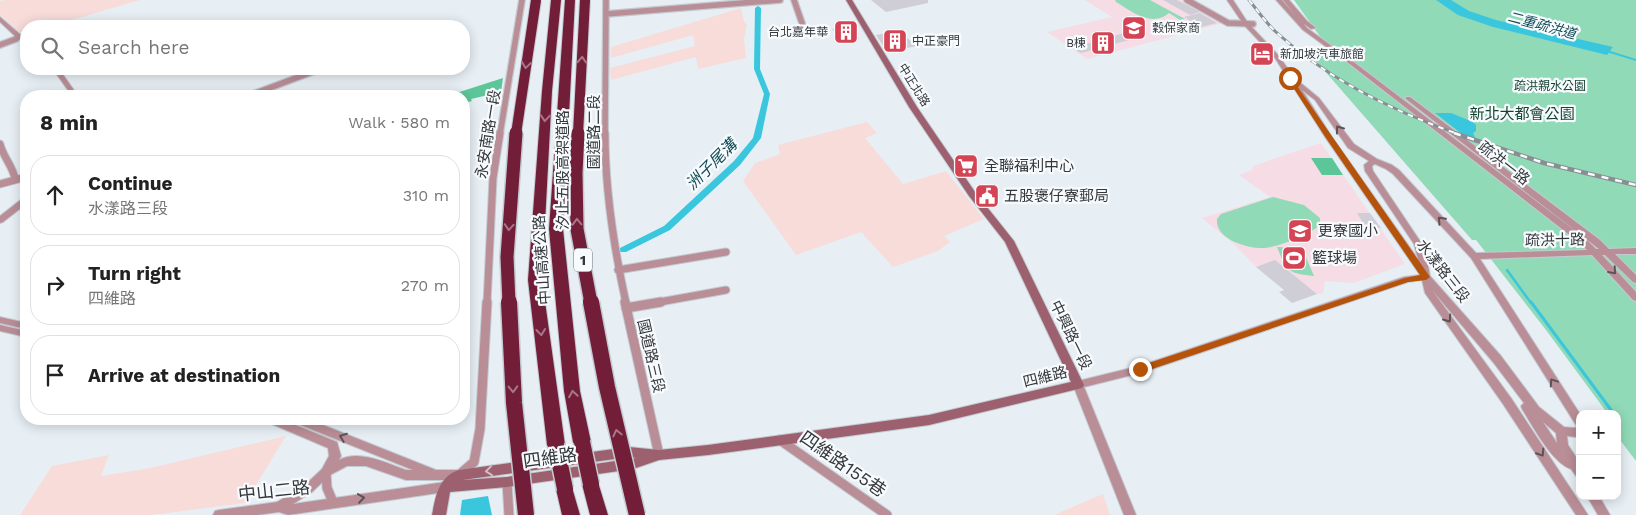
<!DOCTYPE html>
<meta charset="utf-8">
<style>
:root{--surface:#fff;--page:#f6f6f6;--text:#222;--muted:#767676;--line:#e0e0e0}
body{margin:0;font-family:"Work Sans","Noto Sans TC",sans-serif;background:var(--page);color:var(--text)}
.controls{position:absolute;right:15px;bottom:15px;display:grid;overflow:hidden;border-radius:10px;box-shadow:0 2px 12px #0003}
.controls button{width:45px;height:45px;display:grid;place-items:center;padding:0;border:0;border-bottom:1px solid var(--line);background:var(--surface);color:var(--text);font:25px sans-serif}
.stop{position:absolute;width:15px;height:15px;margin:-11px;border:4px solid #b45309;border-radius:50%;background:#fff}
.stop.end{background:#b45309;border-color:#fff;box-shadow:0 1px 5px #0008}
.list{margin:0;padding:0;list-style:none}
h2{display:flex;justify-content:space-between;align-items:center;height:65px;margin:0;padding:0 20px;font-size:21px}
h2 small{font-size:16px;font-weight:400;color:var(--muted)}
.list li{display:grid;grid-template-columns:32px 1fr auto;gap:15px;align-items:center;box-sizing:border-box;height:80px;margin:0 10px 10px;padding:0 10px;border:1px solid var(--line);border-radius:20px}
.list b{display:block;font-size:19px;white-space:nowrap}
.list p{margin:0;font-size:16px;white-space:nowrap;color:var(--muted)}
.list em{font-size:16px;font-style:normal;color:var(--muted)}
.icon{flex:none;width:28px;height:28px;fill:none;stroke:currentColor;stroke-width:2;stroke-linecap:round;stroke-linejoin:round}
.map{position:relative;flex:none;width:1636px;height:515px;overflow:hidden}
.search{position:absolute;background:var(--surface);box-shadow:0 2px 12px #0003;left:20px;top:20px;width:450px;height:55px;display:flex;align-items:center;gap:12px;box-sizing:border-box;padding:0 18px;border-radius:20px;color:var(--muted);font-size:19px}
.panel{position:absolute;background:var(--surface);box-shadow:0 2px 12px #0003;left:20px;top:90px;width:450px;height:335px;border-radius:20px}
.map>svg:first-child{display:block}
</style>
<div class="map">
<svg width="1636" height="515" viewBox="0 0 1636 515">
<rect width="100%" height="100%" fill="#e7eff5"/>
<path fill="#f7dcda" d="M4,0H140L51,26H26V33L19,32L0,15V1Z
M741,8L744,21L747,25L744,39L746,58L698,69L696,57L611,80L610,68L695,46L693,35L611,58V47Z
M867,122L877,133L865,138L903,184L946,171L984,219L944,236L950,242L938,251L893,267L861,232L796,255L743,181L755,163L780,154L778,145Z
M286,436L245,503L152,515H20L52,466L109,455L101,476L150,468Z
M1103,494L1110,515H1054Z"/>
<path fill="#f5dce5" d="M1085,0H1182L1223,23L1087,59L1047,32L1112,17Z
M1321,143L1405,264L1354,283L1325,281L1323,293L1317,294L1275,261L1256,267L1235,245L1202,218L1270,197L1239,175L1252,170L1253,166Z"/>
<path fill="#91dab7" d="M1115,0H1150L1185,19L1180,20L1169,13C1152,28 1131,11 1116,2Z
M1294,0H1636V461L1617,436V414H1608L1546,330L1476,240H1472L1309,53L1331,52Z
M1273,197L1304,205L1320,218V224C1313,234 1277,247 1265,248C1249,249 1215,240 1217,219L1221,214Z
M1277,247L1302,248L1314,276C1286,273 1287,271 1277,247Z"/>
<path fill="#5dc699" d="M503,78L501,92L471,99L472,101L464,103V96H447Z
M1311,158H1332L1343,175H1322Z"/>
<path fill="#3ac7dd" d="M1436,0H1451L1469,11L1496,20L1613,47L1607,55L1493,27L1458,15Z
M1435,113H1451L1473,122L1476,125V131L1473,133L1477,142L1471,141Z
M488,496L492,515H460L462,500Z"/>
<g fill="none" stroke-linecap="round" stroke-linejoin="round">
<path stroke="#3ac7dd" stroke-width="2" d="M1607,51L1636,60"/>
<path stroke="#3ac7dd" stroke-width="2.5" d="M1507,270L1531,303"/>
<path stroke="#3ac7dd" stroke-width="3" d="M1531,302L1614,414"/>
<path fill="#3ac7dd" fill-rule="evenodd" d="M758,6L761,8L760,69L770,94L761,138L740,165L670,230L626,252H620L619,250L620,248L664,226L734,161L753,138L764,94L754,69L755,8Z"/>
</g>
<path fill="#cfced7" d="M871,0H928V3L886,12Z
M1163,0H1177L1200,12L1190,15Z
M1200,13L1217,23L1201,27L1184,17Z
M846,25L859,34L856,35L859,38L845,41L832,29Z
M899,31L917,46L887,52L876,35Z
M1124,33L1133,39L1081,53L1072,48Z
M1357,213H1370L1381,228H1366Z
M1275,260L1317,294L1292,303L1279,292L1284,290L1256,267Z"/>
<g fill="none" stroke-linecap="round" stroke-linejoin="round">
<defs>
<path id="minor-far2" d="M794,0L802,23
M1187,0L1228,23L1253,24
M606,14L780,0
M0,45L16,39
M248,96L320,69
M500,134L522,0
M605,134L606,0"/>
<path id="minor-far1" d="M605,133C605,190 614,248 626,303
M0,144C3,157 13,166 15,179
M0,184L26,177
M618,270L726,252
M487,303L493,178L500,133
M654,303L726,290"/>
<path id="minor" d="M625,302L659,455
M626,308L661,302
M780,440L887,515
M326,472L327,488L333,502
M459,475L474,462L480,429L487,302
M507,482L509,515"/>
<path id="tertiary" d="M1227,0H1233L1248,23L1279,56L1295,79L1297,80L1319,98L1354,144L1377,159L1392,165L1399,170L1476,253L1587,250L1580,243L1351,65L1303,30L1276,0H1282L1296,16L1283,0H1289L1307,21L1316,28L1311,29L1304,24L1307,28L1355,63L1586,239L1596,249H1599L1406,99V97H1410L1600,240L1609,249L1636,248V254H1615L1636,275V283L1633,282L1605,255H1602L1636,292V301L1633,300L1592,255L1480,259L1580,414V436L1576,437L1567,436L1568,445L1580,463V478L1576,476L1571,469C1552,463 1533,426 1522,409L1521,406L1524,403L1493,362L1432,290L1511,398L1588,515H1576L1503,404L1425,293L1422,280L1408,282L1144,372L1084,387L1136,515H1124L1073,385L1074,382L1139,366L1404,277L1420,275L1325,137L1275,58L1244,25ZM1302,90L1315,100L1348,148L1369,161L1364,165L1365,171L1414,244L1418,259L1332,137ZM1375,164L1386,169L1393,174L1471,258L1576,425L1579,426L1574,428L1564,427L1539,407L1501,356L1430,276L1426,256L1422,244L1373,171L1372,166ZM1543,422L1556,433L1557,443Z
M0,17L22,36L26,35V39L14,40L13,39L15,36L0,22Z
M53,69H59L78,96H72Z
M23,198H26V204L3,222L0,223V216Z
M0,317L26,323V329L0,323Z
M0,325L26,331V337L0,331Z
M266,419H281L337,442L341,456L339,460C359,449 386,463 406,470H413L293,422L292,419H308L436,470H459L463,472L465,475L463,478L459,480H406L366,466H347L330,475L312,492L293,504L445,482L449,484L451,487L449,490L445,492L288,515L279,512L257,515H213L215,511L219,510L277,502L304,486L322,469L329,456L328,448L267,422Z
M1587,496H1599L1610,515H1598Z"/>
<path id="secondary" d="M846,0H852L917,107L975,192L1014,241L1084,385L1082,388L929,425L708,455L659,460L633,469L507,487L450,492L446,515H432C436,496 438,477 459,470L629,447L659,450L708,445L929,415L1071,382L1005,242L969,196L909,107ZM629,457L636,458L507,477L462,480Z"/>
<path id="motorway" d="M551,0H561L552,91L542,280L565,445L562,450L556,452L550,450L547,445L528,280L542,91Z
M565,0H575L563,229L580,391L591,442L588,447L582,449L576,447L573,442L564,391L549,229Z
M591,476L597,479L608,515H590L582,484L585,479Z
M565,481L571,484L580,515H562L556,489L559,484Z"/>
</defs>
<use href="#minor-far2" stroke="#c3cad0" stroke-width="8"/>
<use href="#minor-far1" stroke="#c3cad0" stroke-width="9"/>
<use href="#minor" stroke="#c3cad0" stroke-width="11"/>
<use href="#tertiary" stroke="#c3cad0" stroke-width="2"/>
<use href="#secondary" stroke="#c3cad0" stroke-width="2"/>
<use href="#motorway" stroke="#c3cad0" stroke-width="2"/>
<use href="#minor-far2" stroke="#ba8e97" stroke-width="5.5"/>
<use href="#minor-far1" stroke="#ba8e97" stroke-width="7"/>
<use href="#minor" stroke="#ba8e97" stroke-width="9"/>
<use href="#tertiary" fill="#ba8e97" fill-rule="evenodd"/>
<use href="#secondary" fill="#9d606e" fill-rule="evenodd"/>
<use href="#motorway" fill="#721e39" fill-rule="evenodd"/>
<defs>
<path id="rail-far1" d="M1249,0C1258,11 1266,23 1276,32C1327,79 1393,111 1458,134"/>
<path id="rail" d="M1454,133L1544,163L1636,185"/>
</defs>
<use href="#rail-far1" stroke="#898e92" stroke-width="3"/>
<use href="#rail" stroke="#898e92" stroke-width="4.5"/>
<use href="#rail-far1" stroke="#f8fbfe" stroke-width="2" stroke-dasharray="5.5" stroke-linecap="butt"/>
<use href="#rail" stroke="#f8fbfe" stroke-width="2.5" stroke-dasharray="7" stroke-linecap="butt"/>
<defs>
<path id="motorway-bridge-far2" d="M516,134L536,0
M578,134L585,0"/>
<path id="motorway-bridge-far1" d="M578,133L576,173L577,229L591,303
M509,303L507,257L516,133"/>
<path id="motorway-bridge" d="M509,302L514,403L526,515
M591,302L607,387L637,515
M582,442L591,484
M556,445L565,489"/>
</defs>
<use href="#motorway-bridge-far2" stroke="#c3cad0" stroke-width="12" stroke-linecap="butt"/>
<use href="#motorway-bridge-far1" stroke="#c3cad0" stroke-width="16" stroke-linecap="butt"/>
<use href="#motorway-bridge" stroke="#c3cad0" stroke-width="19" stroke-linecap="butt"/>
<use href="#motorway-bridge-far2" stroke="#721e39" stroke-width="10"/>
<use href="#motorway-bridge-far1" stroke="#721e39" stroke-width="13"/>
<use href="#motorway-bridge" stroke="#721e39" stroke-width="16"/>
</g>
<defs><path id="oneway-chevron" d="M-2-3.5L2.5 0L-2 3.5" fill="none" stroke-width="1.6" stroke-linecap="round" stroke-linejoin="round" transform="scale(1.25)"/></defs>
<g stroke="#a87688">
<use href="#oneway-chevron" transform="translate(582 60) rotate(-87)"/>
<use href="#oneway-chevron" transform="translate(526 65) rotate(98)"/>
<use href="#oneway-chevron" transform="translate(545 118) rotate(94)"/>
<use href="#oneway-chevron" transform="translate(577 222) rotate(-92)"/>
<use href="#oneway-chevron" transform="translate(509 227) rotate(94)"/>
<use href="#oneway-chevron" transform="translate(541 332) rotate(83)"/>
<use href="#oneway-chevron" transform="translate(513 389) rotate(88)"/>
<use href="#oneway-chevron" transform="translate(573 394) rotate(-99)"/>
<use href="#oneway-chevron" transform="translate(617 433) rotate(-103)"/>
</g>
<g stroke="#5d5256">
<use href="#oneway-chevron" transform="translate(1339 129) rotate(-126)"/>
<use href="#oneway-chevron" transform="translate(1441 220) rotate(-133)"/>
<use href="#oneway-chevron" transform="translate(1613 271) rotate(49)"/>
<use href="#oneway-chevron" transform="translate(1448 319) rotate(55)"/>
<use href="#oneway-chevron" transform="translate(1553 382) rotate(-124)"/>
<use href="#oneway-chevron" transform="translate(343 437) rotate(-159)"/>
<use href="#oneway-chevron" transform="translate(1541 453) rotate(57)"/>
<use href="#oneway-chevron" transform="translate(361 498) rotate(-8)"/>
</g>
<use stroke="#d4bdc4" href="#oneway-chevron" transform="translate(489 471) rotate(173)"/>
<path fill="#b45309" d="M1290,76L1430,277L1426,280L1408,282L1143,372H1137V367L1405,278L1420,275L1326,138L1287,78Z"/>
<defs>
<symbol id="school-square" viewBox="-11 -11 22 22"><rect x="-9" y="-9" width="18" height="18" rx="4" fill="#d54455" stroke="#f8fbfe"/><path d="M0-5L7-2L0 1L-7-2ZM-4 1L0 2.5L4 1V4Q0 6-4 4Z" fill="#fff"/></symbol>
<symbol id="building-square" viewBox="-11 -11 22 22"><rect x="-9" y="-9" width="18" height="18" rx="4" fill="#d54455" stroke="#f8fbfe"/><path d="M-4-6H4V6H1V3H-1V6H-4ZM-2.5-4.3h1.7v1.8h-1.7ZM.8-4.3h1.7v1.8H.8ZM-2.5-1h1.7V.8h-1.7ZM.8-1h1.7V.8H.8Z" fill="#fff"/></symbol>
<symbol id="hotel-square" viewBox="-11 -11 22 22"><rect x="-9" y="-9" width="18" height="18" rx="4" fill="#d54455" stroke="#f8fbfe"/><path d="M-6-4.5h1.5V1H6V5H4.5V3h-9V5H-6ZM-4 0a1.8 1.8 0 1 1 3.6 0ZM.5 0V-2.5h3Q6-2.5 6 0Z" fill="#fff"/></symbol>
<symbol id="supermarket-square" viewBox="-11 -11 22 22"><rect x="-9" y="-9" width="18" height="18" rx="4" fill="#d54455" stroke="#f8fbfe"/><path d="M-6-5.5h2.5l.6 2H6L4.5 2H-2.5L-4.4-4H-6ZM-1.5 3.2a1.3 1.3 0 1 0 .1 0ZM3 3.2a1.3 1.3 0 1 0 .1 0Z" fill="#fff"/></symbol>
<symbol id="civic-square" viewBox="-11 -11 22 22"><rect x="-9" y="-9" width="18" height="18" rx="4" fill="#d54455" stroke="#f8fbfe"/><path d="M-.6-6.5H3V-4.5H.6V-3L4-1V1h2V6H-6V1h2V-1L-.6-3ZM-1.2 2.5V6h2.4V2.5Z" fill="#fff"/></symbol>
<symbol id="stadium-square" viewBox="-11 -11 22 22"><rect x="-9" y="-9" width="18" height="18" rx="4" fill="#d54455" stroke="#f8fbfe"/><path d="M0-5a6.5 5 0 1 0 0 10a6.5 5 0 1 0 0-10ZM-3.5-1.8h7v3.6h-7Z" fill="#fff"/></symbol>
</defs>
<g fill-rule="evenodd">
<use href="#school-square" x="1120" y="14" width="28" height="28"/>
<use href="#building-square" x="832" y="18" width="28" height="28"/>
<use href="#building-square" x="881" y="27" width="28" height="28"/>
<use href="#building-square" x="1089" y="29" width="28" height="28"/>
<use href="#hotel-square" x="1248" y="40" width="28" height="28"/>
<use href="#supermarket-square" x="952" y="152" width="28" height="28"/>
<use href="#civic-square" x="973" y="182" width="28" height="28"/>
<use href="#school-square" x="1286" y="217" width="28" height="28"/>
<use href="#stadium-square" x="1280" y="244" width="28" height="28"/>
</g>
<g text-anchor="middle" stroke-width="4.5" stroke-linejoin="round" paint-order="stroke">
<g font-size="12" fill="#35383a" stroke="#f8fbfe" text-anchor="start">
<text x="1152" y="32">穀保家商</text>
<text x="828" y="36" text-anchor="end">台北嘉年華</text>
<text x="912" y="45">中正豪門</text>
<text x="1086" y="47" text-anchor="end">B棟</text>
<text x="1280" y="58">新加坡汽車旅館</text>
</g>
<g font-size="12" fill="#35383a" stroke="#f8fbfe">
<text transform="translate(914 85) rotate(58)" y="4">中正北路</text>
</g>
<g font-size="12" fill="#154330" stroke="#f8fbfe">
<text x="1550" y="90">疏洪親水公園</text>
</g>
<g font-size="14" font-style="italic" fill="#114c55" stroke="#f8fbfe">
<text transform="translate(1542 25) rotate(15)" y="5">二重疏洪道</text>
</g>
<rect fill="#f8fbfe" stroke="#707275" stroke-width="1" x="574" y="248.5" width="18" height="23" rx="4"/>
<g font-size="14" font-weight="bold" fill="#35383a">
<text x="583" y="265">1</text>
</g>
<g font-size="15" fill="#154330" stroke="#f8fbfe">
<text x="1522" y="119">新北大都會公園</text>
</g>
<g font-size="15" fill="#35383a" stroke="#f8fbfe">
<text transform="translate(594 132) rotate(-90)" y="5">國道路二段</text>
<text transform="translate(488 134) rotate(-81)" y="5">永安南路一段</text>
<text transform="translate(1504 163) rotate(38)" y="5">疏洪一路</text>
<text transform="translate(563 170) rotate(-90)" y="5">汐止五股高架道路</text>
<text transform="translate(1555 240) rotate(-1)" y="5">疏洪十路</text>
<text transform="translate(542 260) rotate(-94)" y="5">中山高速公路</text>
<text transform="translate(1443 271) rotate(52)" y="5">水漾路三段</text>
<text transform="translate(1071 335) rotate(64)" y="5">中興路一段</text>
<text transform="translate(651 356) rotate(77)" y="5">國道路三段</text>
<text transform="translate(1045 377) rotate(-14)" y="5">四維路</text>
</g>
<g font-size="15" fill="#35383a" stroke="#f8fbfe" text-anchor="start">
<text x="984" y="171">全聯福利中心</text>
<text x="1004" y="201">五股褒仔寮郵局</text>
<text x="1318" y="236">更寮國小</text>
<text x="1312" y="263">籃球場</text>
</g>
<g font-size="16" font-style="italic" fill="#114c55" stroke="#f8fbfe">
<text transform="translate(711 164) rotate(-45)" y="6">洲子尾溝</text>
</g>
<g font-size="18" fill="#35383a" stroke="#f8fbfe">
<text transform="translate(550 458) rotate(-8)" y="6">四維路</text>
<text transform="translate(843 464) rotate(35)" y="6">四維路155巷</text>
<text transform="translate(274 491) rotate(-6)" y="6">中山二路</text>
</g>
</g>
</svg>
<div class="controls">
<button>+</button>
<button>−</button>
</div>
<div class="stop" style="left:1290px;top:78px"></div>
<div class="stop end" style="left:1140px;top:369px"></div>
<div class="search"><svg class="icon" aria-label="search" viewBox="0 0 24 24"><circle cx="10" cy="10" r="6"/><path d="M15 15l6 6"/></svg>Search here</div>
<section class="panel">
<h2>8 min<small>Walk · 580 m</small></h2>
<ul class="list">
<li><svg class="icon" aria-label="ahead" viewBox="0 0 24 24"><path d="M12 20V5M6 11l6-6 6 6"/></svg><div><b>Continue</b><p>水漾路三段</p></div><em>310 m</em></li>
<li><svg class="icon" aria-label="right" viewBox="0 0 24 24"><path d="M7 20v-9h11M14 6l5 5-5 5"/></svg><div><b>Turn right</b><p>四維路</p></div><em>270 m</em></li>
<li><svg class="icon" aria-label="arrive" viewBox="0 0 24 24"><path d="M6 21V4h12l-3 4 3 4H6"/></svg><div><b>Arrive at destination</b></div></li>
</ul>
</section>
</div>
